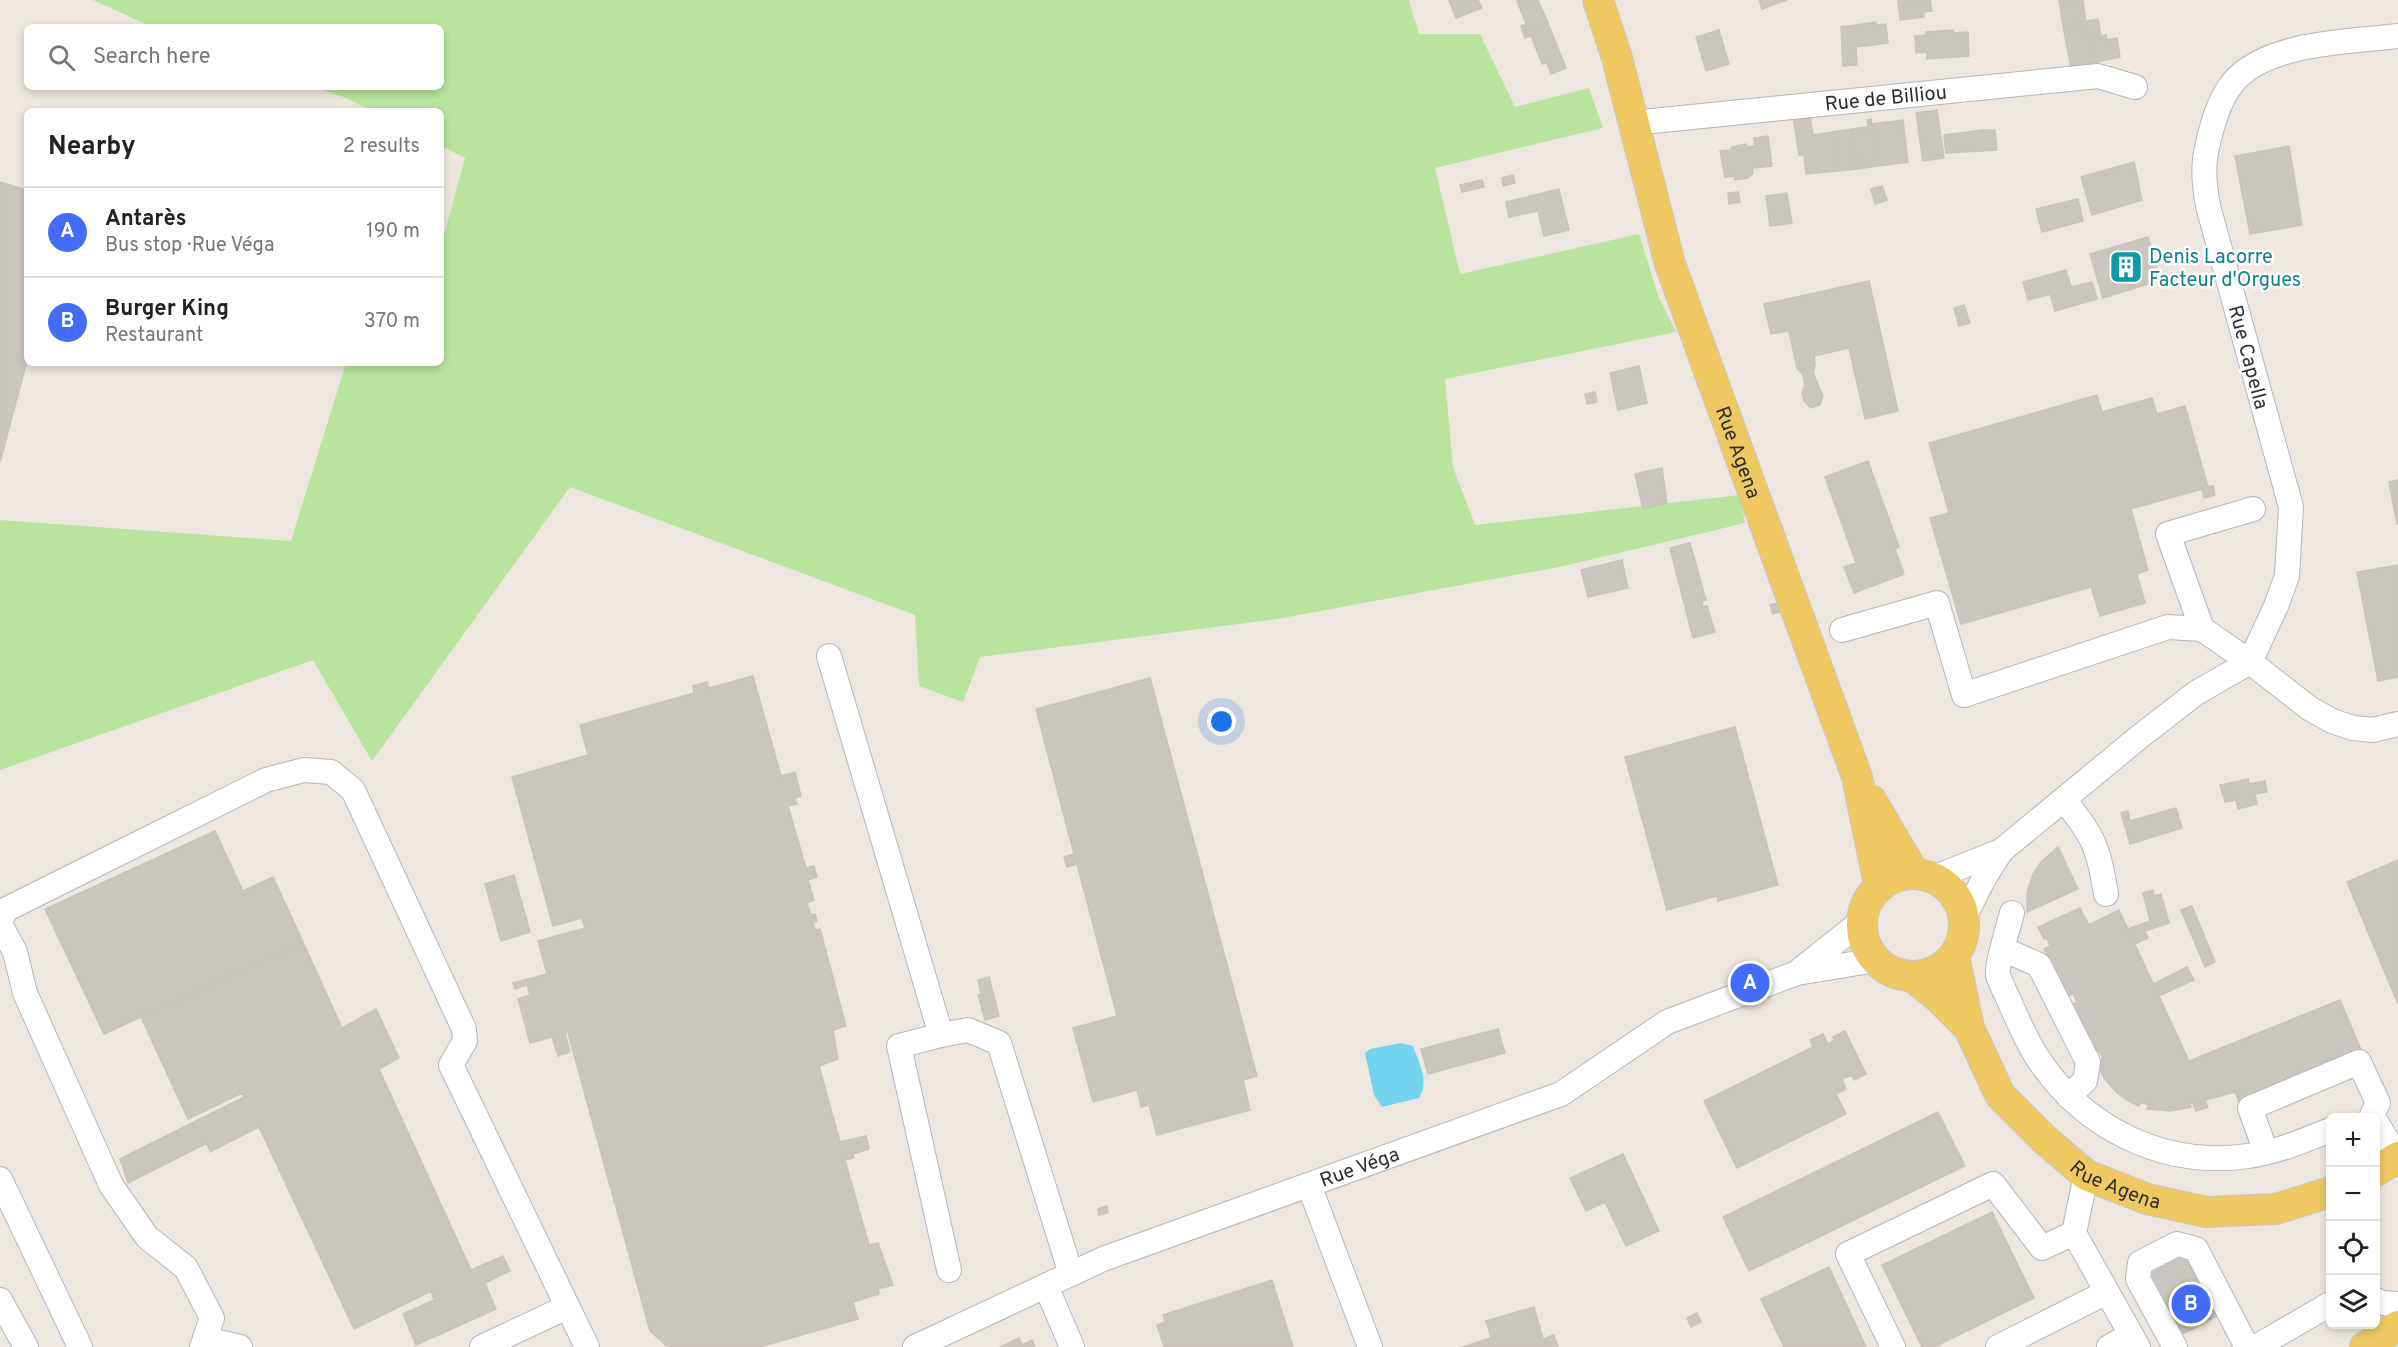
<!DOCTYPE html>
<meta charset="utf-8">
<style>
:root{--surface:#fff;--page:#f6f6f6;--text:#222;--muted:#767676;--line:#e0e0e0;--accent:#426cf9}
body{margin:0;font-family:Overpass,sans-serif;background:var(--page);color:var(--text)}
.controls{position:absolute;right:18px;bottom:18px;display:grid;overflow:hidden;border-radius:9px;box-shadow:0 3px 9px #0003}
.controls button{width:54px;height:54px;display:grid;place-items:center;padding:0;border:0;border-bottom:2px solid var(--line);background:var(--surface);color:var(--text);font:30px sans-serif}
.you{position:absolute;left:1222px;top:722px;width:21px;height:21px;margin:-15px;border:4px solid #fff;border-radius:50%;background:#1a73e8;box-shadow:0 0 0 9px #1a73e833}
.badge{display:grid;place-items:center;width:39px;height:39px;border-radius:50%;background:var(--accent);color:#fff;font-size:20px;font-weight:700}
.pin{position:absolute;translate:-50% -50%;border:3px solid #fff;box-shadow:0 2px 6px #0006}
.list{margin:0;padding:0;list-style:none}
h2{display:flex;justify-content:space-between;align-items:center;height:78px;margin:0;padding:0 24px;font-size:26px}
h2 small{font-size:20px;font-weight:400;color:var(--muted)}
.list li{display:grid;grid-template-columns:39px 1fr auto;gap:18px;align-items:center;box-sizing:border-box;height:90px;padding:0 24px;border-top:2px solid var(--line)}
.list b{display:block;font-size:22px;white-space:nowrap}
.list p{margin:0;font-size:20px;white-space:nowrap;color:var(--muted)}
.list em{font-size:20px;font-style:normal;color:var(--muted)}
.icon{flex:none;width:33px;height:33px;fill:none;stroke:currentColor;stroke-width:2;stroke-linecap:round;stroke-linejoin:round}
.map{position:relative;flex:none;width:2398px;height:1347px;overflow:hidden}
.search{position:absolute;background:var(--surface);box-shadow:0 3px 9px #0003;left:24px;top:24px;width:420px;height:66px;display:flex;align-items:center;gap:15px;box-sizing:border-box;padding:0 21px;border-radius:9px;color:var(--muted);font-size:22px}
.panel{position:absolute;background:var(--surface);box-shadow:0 3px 9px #0003;left:24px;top:108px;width:420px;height:258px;border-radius:9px}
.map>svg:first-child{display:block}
</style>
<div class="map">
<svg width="2398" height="1347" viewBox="0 0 2398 1347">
<rect width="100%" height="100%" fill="#eee7df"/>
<path fill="#b8e49d" d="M93,0H1409L1419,34H1480L1515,107L1589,88L1603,128L1435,168L1460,274L1639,234L1659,298L1676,332L1445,379L1453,467L1475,525L1740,495L1745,523L1564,566L1277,619L980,657L963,702L919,686L915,615L570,487L372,761L313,660L0,770V520L291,541L346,363H441V246L465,158L441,146V111H372L346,98L315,87H441V27H152Z"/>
<path fill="#74d4ee" d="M1401,1043L1413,1046C1419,1063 1430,1082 1419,1098L1382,1107L1374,1095L1365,1053L1370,1049Z"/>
<path fill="#cac5be" stroke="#cac3b9" stroke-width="1.5" d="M1449,0H1478L1482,8L1456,18Z
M1538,0L1548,23L1523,32L1521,26L1526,24L1517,1Z
M1759,0H1787L1762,9Z
M1930,0L1932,11L1924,12V17L1900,20L1898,1Z
M2059,0H2083L2086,21L2063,26Z
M2098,19L2101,36L2106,35L2107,40L2117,38L2120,57L2093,63L2086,21Z
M2086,21L2093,65L2071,68L2063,26Z
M1876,22V25L1886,24L1888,43L1856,47L1857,65L1843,66L1841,27Z
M1548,23L1566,68L1551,74L1547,63L1542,64L1531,36L1525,38L1523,32Z
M1719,30L1729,64L1706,71L1696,37Z
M1953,30L1954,33L1968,32L1969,56L1927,59V52L1916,53L1915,36L1926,35V32Z
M1937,110L1944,158L1923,161L1916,113Z
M1810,116L1813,135L1832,132L1837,171L1806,174L1804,155H1799L1793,118Z
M1871,119L1878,166L1857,169L1852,129L1868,127L1867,120Z
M1903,120L1908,162L1878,166L1872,124Z
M1852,129L1857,169L1838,171L1832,132Z
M1983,130H1995L1997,150L1946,153L1944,135Z
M1768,136L1772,166L1752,168L1753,173L1748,178L1735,180L1734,176L1725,177L1720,151L1731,150V147L1746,144L1747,147L1755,146L1754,138Z
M2289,146L2302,225L2250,234L2235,156Z
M2134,162L2142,200L2092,215L2081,177Z
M1513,175L1515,183L1503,186L1502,178Z
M1482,180L1484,187L1462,192L1460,185Z
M0,182L27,190V361L0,462Z
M1882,186L1887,200L1875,204L1871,189Z
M1559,189L1569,230L1544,236L1538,211L1509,217L1506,202Z
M1738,192L1740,202L1729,204L1728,193Z
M1787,193L1792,223L1770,226L1766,196Z
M2078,199L2083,221L2042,232L2036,209Z
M2148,237L2161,280L2103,298L2090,254Z
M2066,270L2071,287L2092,282L2097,299L2055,311L2050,294L2028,300L2023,282Z
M1869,281L1898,411L1865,419L1849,348L1814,356L1815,364L1813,373L1823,396L1820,405L1811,408L1804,401L1802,393L1805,384L1803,375L1797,368L1789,331L1771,334L1764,304Z
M1964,305L1970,323L1959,326L1954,308Z
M1639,366L1647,403L1618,410L1610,373Z
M1595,392L1597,402L1587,404L1585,394Z
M2097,395L2102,412L2152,398L2157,414L2185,406L2208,487L2213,486L2215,495L2204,498L2202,489L2131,509L2148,570L2137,574L2145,603L2100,616L2091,587L1961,624L1930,518L1949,513L1929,443Z
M1868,461L1899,547L1895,549L1904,574L1854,593L1844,567L1856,563L1825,477Z
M1662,468L1667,503L1643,509L1635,474Z
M2398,480V524H2397L2389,482Z
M1690,543L1706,600L1702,601L1703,607L1707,606L1715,632L1693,638L1670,548Z
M1622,560L1628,588L1588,597L1581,570Z
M2398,565V677L2378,681L2357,572Z
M1777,603L1780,612L1773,614L1770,605Z
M753,676L781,776L795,772L801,796L795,798L797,804L788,806L806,868L814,866L817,877L808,880L814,900L807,903L811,915L815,914L817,921L813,923L815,930L820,929L846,1026L833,1030L838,1059L819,1066L840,1142L866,1136L869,1149L853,1154L854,1158L845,1160L869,1245L878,1243L893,1285L878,1289L879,1294L853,1302L858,1319L759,1347H668L650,1331L568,1033H565L570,1052L558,1056L552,1037L530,1043L518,999L530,995L527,985L515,989L513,983L547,974L538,941L585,928L582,918L553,926L512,777L588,755L580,725L694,693L693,686L707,682L709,688Z
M1150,678L1257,1076L1243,1080L1250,1110L1157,1135L1149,1105L1141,1107L1137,1090L1093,1102L1073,1028L1117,1016L1077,864L1067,867L1064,857L1074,854L1036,709Z
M1735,727L1778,885L1718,901L1717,896L1667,910L1625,757Z
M2248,779L2249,784L2265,781L2267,792L2255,794L2257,804L2238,809L2236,800L2225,802L2220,785Z
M2176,808L2182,828L2130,844L2121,813L2128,811L2130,821Z
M215,831L243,891L273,877L303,942L104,1034L45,909Z
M2058,847L2078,889L2027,912V892L2033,874L2041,862Z
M2398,860V1004L2347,882Z
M514,875L530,932L501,941L485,884Z
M2153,890L2154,896L2161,894L2169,923L2145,931L2148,938L2135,944L2128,929L2150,921L2143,893Z
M2192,906L2215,962L2205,967L2181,910Z
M2080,908L2089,925L2119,910L2189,1061L2340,1000L2362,1052L2239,1102L2235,1092L2205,1100L2208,1107L2196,1111L2193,1103L2189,1104L2191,1107L2171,1111L2147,1109L2149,1105L2140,1102L2139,1106L2132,1103L2117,1093L2104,1078L2096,1061L2103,1059L2099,1051L2096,1052L2074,1004L2077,1002L2073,994L2066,997L2044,949L2050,946L2047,938L2044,939L2038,927Z
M303,942L342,1028L376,1009L399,1058L379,1069L471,1270L503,1256L510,1271L485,1283L496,1309L416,1345L403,1314L434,1300L431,1291L354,1329L259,1127L210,1152L207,1143L128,1183L120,1159L244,1097L242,1093L188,1119L141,1017Z
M2187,967L2194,980L2159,996L2153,984Z
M989,977L999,1016L985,1020L978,995L981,994L978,980Z
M1498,1029L1505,1053L1428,1074L1421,1049Z
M1845,1031L1866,1074L1854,1080L1852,1075L1842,1079L1846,1089L1836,1094L1846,1114L1737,1168L1704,1101L1813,1047L1810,1040L1823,1034L1828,1044L1834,1040L1833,1037Z
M1938,1112L1965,1166L1749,1271L1723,1217Z
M1623,1154L1659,1231L1626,1246L1605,1202L1586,1211L1570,1178Z
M1107,1206L1108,1213L1099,1215L1098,1209Z
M1992,1212L2034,1298L1934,1347H1922L1882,1265Z
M2186,1254L2219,1315L2181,1335L2148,1275Z
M1829,1267L1866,1347H1784L1761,1299Z
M1272,1280L1293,1347H1164L1157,1325L1165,1322L1163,1315Z
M1534,1307L1543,1339L1554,1335L1558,1347H1494L1486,1321Z
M1697,1313L1701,1322L1691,1327L1687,1318Z
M1019,1338L1022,1345L1032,1340L1035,1347H1000Z
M1491,1338L1494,1347H1462Z"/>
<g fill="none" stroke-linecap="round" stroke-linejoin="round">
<defs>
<g id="minor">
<path id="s1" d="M1633,123L2098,76L2135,87"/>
<path d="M2253,509L2168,534L2202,629L2250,662L2309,708L2332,721L2353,728L2373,730L2398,724"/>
<path d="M1842,630L1937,603L1964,695L2168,627L2202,629"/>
<path d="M829,656L941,1035L968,1030L999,1043L1071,1274"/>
<path d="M2064,800C2094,836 2099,849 2106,894"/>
<path d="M1933,878L2001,851L2138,738L2196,693L2250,662L2276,606L2287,576L2291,507L2208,206C2202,173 2203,157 2213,124C2217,110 2225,91 2236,79C2272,42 2349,42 2398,36"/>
<path d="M2012,913C2009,925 1996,966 1998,975C2000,982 2004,990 2007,996C2016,1017 2025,1038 2037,1057C2083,1128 2163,1168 2248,1156C2277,1152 2303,1141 2330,1130"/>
<path d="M1964,918L1983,880L2001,851"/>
<path d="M0,920L7,909L266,780L304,770L331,772L353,790L464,1029L465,1041L451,1065L587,1347"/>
<path d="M0,924L15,952L25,993L111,1185L147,1237L186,1268L212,1318L202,1347"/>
<path d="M2003,949L2039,965L2088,1062L2085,1081L2068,1096"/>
<path d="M1799,971L1862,921"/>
<path d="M941,1035L899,1046L949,1270"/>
<path d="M2376,1122L2397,1157"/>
<path d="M2266,1152L2250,1108L2359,1062L2378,1103L2372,1115"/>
<path d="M2086,1175L2074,1233L2138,1347"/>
<path d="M0,1179L80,1347"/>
<path d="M1309,1185L1370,1347"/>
<path d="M1046,1286L1072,1347"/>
<path d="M0,1300L26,1347"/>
<path d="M2376,1300L2382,1303L2398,1304"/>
<path d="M205,1339L240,1347"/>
<path d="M482,1347L567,1307"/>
<path id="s2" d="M915,1347L1103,1259L1561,1094L1667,1022L1797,973L1876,960"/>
<path d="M1893,1347L1848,1254L1993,1184L2042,1248L2074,1233"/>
<path d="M1998,1347L2107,1292"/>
<path d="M2109,1347L2131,1335"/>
<path d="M2175,1347L2138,1279L2140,1263L2177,1244L2196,1249L2247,1347"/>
<path d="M2256,1347L2330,1304"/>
</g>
<g id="major">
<path id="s3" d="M1598,0L1617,58L1670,264L1857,777L1879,884"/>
<path d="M1871,800L1914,873"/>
<circle cx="1913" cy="925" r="51"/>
<path id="s4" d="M1954,956L1969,1028L2000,1095L2043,1138L2086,1175L2147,1199L2206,1212L2276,1209L2330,1192"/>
<path d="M1913,977L1939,998L1969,1028"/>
<path d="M2376,1171L2398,1157"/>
<path d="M2365,1347L2398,1326"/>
</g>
</defs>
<use href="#minor" stroke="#b3b6c0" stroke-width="26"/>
<use href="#major" stroke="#c8c8c8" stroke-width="32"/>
<use href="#minor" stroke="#fff" stroke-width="24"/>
<use href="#major" stroke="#f0c862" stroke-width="30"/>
</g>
<defs>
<symbol id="building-square" viewBox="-11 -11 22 22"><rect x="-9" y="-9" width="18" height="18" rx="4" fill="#0f9aa8" stroke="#fff"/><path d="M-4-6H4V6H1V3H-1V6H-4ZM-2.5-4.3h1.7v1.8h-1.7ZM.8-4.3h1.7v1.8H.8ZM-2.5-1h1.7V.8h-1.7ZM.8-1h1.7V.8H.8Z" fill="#fff"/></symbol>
</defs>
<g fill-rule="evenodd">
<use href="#building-square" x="2107" y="248" width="38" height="38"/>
</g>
<g text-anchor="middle" stroke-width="5" stroke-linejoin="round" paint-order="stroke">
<g font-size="20" fill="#2d2d2d" stroke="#fff">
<text dy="7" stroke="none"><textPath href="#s1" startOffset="254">Rue de Billiou</textPath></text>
<text transform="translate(2249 357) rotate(75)" y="7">Rue Capella</text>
<text dy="7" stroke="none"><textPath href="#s3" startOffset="474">Rue Agena</textPath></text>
<text dy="7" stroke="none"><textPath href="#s2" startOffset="480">Rue Véga</textPath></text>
<text dy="7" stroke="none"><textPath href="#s4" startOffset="296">Rue Agena</textPath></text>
</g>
<g font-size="20" fill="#0d838f" stroke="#fff" text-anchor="start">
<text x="2149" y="263">Denis Lacorre<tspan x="2149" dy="23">Facteur d'Orgues</tspan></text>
</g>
</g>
</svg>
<div class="controls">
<button>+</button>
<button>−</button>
<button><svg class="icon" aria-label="locate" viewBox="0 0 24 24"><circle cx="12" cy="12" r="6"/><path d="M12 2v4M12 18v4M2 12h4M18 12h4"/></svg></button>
<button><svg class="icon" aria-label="layers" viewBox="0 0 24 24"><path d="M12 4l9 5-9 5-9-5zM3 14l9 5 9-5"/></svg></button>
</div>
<div class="you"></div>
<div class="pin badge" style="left:1750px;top:983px">A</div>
<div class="pin badge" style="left:2191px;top:1304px">B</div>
<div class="search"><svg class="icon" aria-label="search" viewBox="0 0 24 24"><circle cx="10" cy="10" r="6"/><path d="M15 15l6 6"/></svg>Search here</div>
<section class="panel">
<h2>Nearby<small>2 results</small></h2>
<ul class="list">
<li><span class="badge">A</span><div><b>Antarès</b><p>Bus stop · Rue Véga</p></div><em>190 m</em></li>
<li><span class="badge">B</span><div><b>Burger King</b><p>Restaurant</p></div><em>370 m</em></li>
</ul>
</section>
</div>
